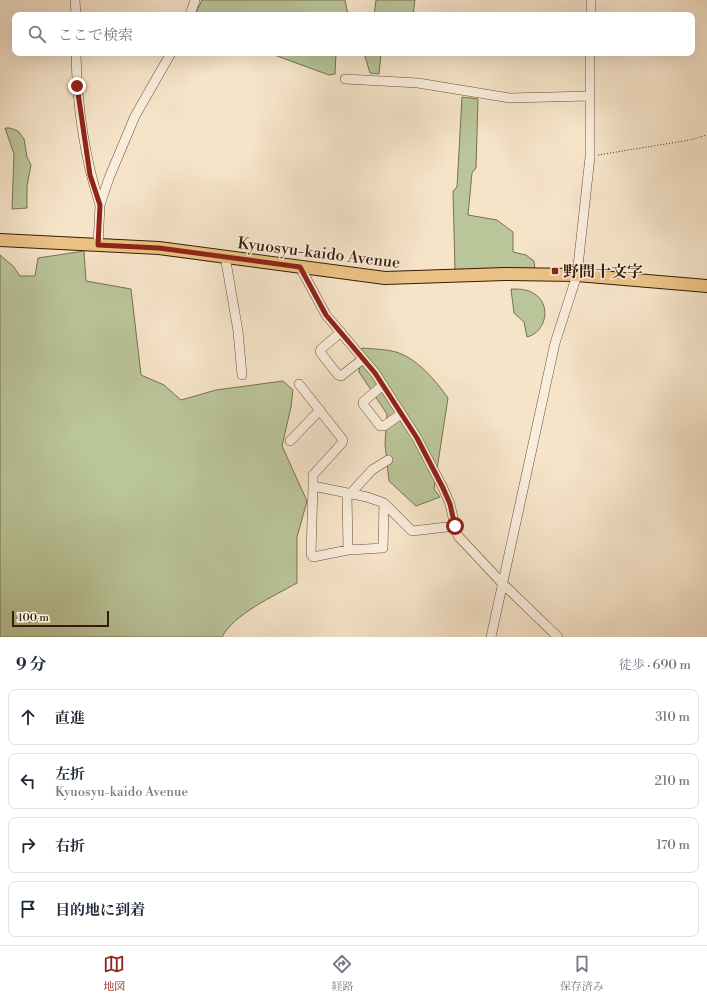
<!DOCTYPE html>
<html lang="ja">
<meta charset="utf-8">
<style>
:root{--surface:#fff;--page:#f2f2f3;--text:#1f2937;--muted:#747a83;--line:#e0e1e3;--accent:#8f2418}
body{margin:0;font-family:"Libre Bodoni","Noto Serif JP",serif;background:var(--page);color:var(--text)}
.scale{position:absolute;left:12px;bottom:10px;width:97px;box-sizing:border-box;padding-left:4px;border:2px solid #381a08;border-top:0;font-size:11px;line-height:14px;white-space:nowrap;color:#381a08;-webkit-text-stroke:3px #f9eddc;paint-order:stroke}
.stop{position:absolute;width:12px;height:12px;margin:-9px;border:3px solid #8f2418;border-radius:50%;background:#fff}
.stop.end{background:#8f2418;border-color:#fff;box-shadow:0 1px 4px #0008}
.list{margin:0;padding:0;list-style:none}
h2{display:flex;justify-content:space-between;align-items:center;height:52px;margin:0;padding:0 16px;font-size:17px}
h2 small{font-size:13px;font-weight:400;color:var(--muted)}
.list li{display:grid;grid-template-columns:26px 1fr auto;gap:12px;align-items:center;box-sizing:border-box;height:56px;margin:0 8px 8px;padding:0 8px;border:1px solid var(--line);border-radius:8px}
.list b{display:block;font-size:15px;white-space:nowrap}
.list p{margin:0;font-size:13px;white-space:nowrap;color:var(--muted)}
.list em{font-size:13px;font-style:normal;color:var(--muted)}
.icon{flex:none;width:22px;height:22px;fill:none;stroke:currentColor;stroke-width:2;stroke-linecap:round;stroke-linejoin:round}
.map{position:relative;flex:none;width:707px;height:637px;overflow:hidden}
.search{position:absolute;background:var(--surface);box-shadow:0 4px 16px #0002;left:12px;right:12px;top:12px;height:44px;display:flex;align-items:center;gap:10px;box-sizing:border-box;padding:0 14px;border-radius:8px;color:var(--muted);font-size:15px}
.sheet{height:308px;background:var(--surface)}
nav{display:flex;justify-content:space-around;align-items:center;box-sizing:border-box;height:56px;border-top:1px solid var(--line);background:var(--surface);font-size:11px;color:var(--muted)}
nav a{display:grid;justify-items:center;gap:2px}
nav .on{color:var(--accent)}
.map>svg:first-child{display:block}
</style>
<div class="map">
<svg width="707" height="637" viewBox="0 0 707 637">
<rect width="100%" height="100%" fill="#f6e4c9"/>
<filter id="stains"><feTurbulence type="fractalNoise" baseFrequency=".005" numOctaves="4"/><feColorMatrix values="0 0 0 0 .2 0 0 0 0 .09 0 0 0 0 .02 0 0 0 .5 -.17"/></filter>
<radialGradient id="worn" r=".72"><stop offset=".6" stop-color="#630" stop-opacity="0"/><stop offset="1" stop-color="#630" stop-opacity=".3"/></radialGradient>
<path fill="#bac599" stroke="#797050" d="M202,0H345L348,15H195Z
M376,0H415L413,15H374Z
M269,53H336L335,74L329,75Z
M364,53H381L379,74L370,73Z
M462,97L478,99L476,168L472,173L468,215L497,220L513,232V252L526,255L534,261L535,270H455L453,191L457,187Z
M5,128H10L18,131L24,139L27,157L31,165L27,186V208L12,209L14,154Z
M84,251L86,281L131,289L141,375L164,385L181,400L216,390L283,381L293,390L291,407L282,446L307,501L297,537V583C274,596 234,614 222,637H0V255L13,266L20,276H35L38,258Z
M511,289C518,289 527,289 533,293C552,303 547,332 527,337L524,322L514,313Z
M362,348C373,349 385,349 396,352C418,359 435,380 448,398L434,489L440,497L416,506L389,481L385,444L387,414L359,372Z"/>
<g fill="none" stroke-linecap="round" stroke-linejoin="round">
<defs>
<path id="minor" d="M75,0L76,15
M190,15L195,0
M591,15V0
M76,53C77,105 84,156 100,205
M345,79L418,83L510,98L589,96
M98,245L100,205L109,178L135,116L171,53
M225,256L238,331L242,375
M300,267L326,315L375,373L417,438L443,488L450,504L456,531L459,537L503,584L558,637
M341,332L321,349L320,352L338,375L341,376L363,359
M299,384L343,440L342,443L313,475V486L311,554L313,557L348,550L347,493
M383,385L363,402V404L380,426H384L401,414
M290,441L320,410
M313,486L367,497L384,503L412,531L455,526
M351,493L372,470L388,460
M348,550L383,548L384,503
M491,637L555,343L577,275L590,157V53"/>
<path id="major" d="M0,240L159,248L385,278L505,274L577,275L707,286"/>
</defs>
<use href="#minor" stroke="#684c38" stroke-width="10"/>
<use href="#major" stroke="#381a08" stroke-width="14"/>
<path stroke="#381a08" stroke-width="1" stroke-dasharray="1 2" stroke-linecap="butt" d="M598,155L690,140L707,135"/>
<use href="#minor" stroke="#f9eddc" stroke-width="9"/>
<use href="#major" stroke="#ebc284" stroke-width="12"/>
</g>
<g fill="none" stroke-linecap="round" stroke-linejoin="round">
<path stroke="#8f2418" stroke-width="5" d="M77,86L90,175L100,205L98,245L159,248L300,267L326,315L375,373L417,438L443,488L450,504L455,526"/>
</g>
<rect fill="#8f2418" stroke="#f9eddc" stroke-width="1.5" x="551" y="267" width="8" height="8" rx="2"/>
<g text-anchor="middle" stroke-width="3" stroke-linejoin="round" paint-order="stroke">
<g font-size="16" fill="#381a08" stroke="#f9eddc">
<text transform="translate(319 252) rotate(7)" y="6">Kyuosyu-kaido Avenue</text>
</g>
<g font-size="16" font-weight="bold" fill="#381a08" stroke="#f9eddc" text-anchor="start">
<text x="563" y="277">野間十文字</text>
</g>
</g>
<rect width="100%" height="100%" filter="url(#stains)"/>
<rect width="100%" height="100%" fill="url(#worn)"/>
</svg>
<div class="scale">100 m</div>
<div class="stop" style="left:455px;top:526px"></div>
<div class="stop end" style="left:77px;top:86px"></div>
<div class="search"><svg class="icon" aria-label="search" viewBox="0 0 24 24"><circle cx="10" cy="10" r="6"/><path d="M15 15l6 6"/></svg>ここで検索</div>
</div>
<section class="sheet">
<h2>9 分<small>徒歩 · 690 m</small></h2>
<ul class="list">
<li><svg class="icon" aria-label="ahead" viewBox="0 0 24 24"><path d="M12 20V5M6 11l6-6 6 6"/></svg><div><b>直進</b></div><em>310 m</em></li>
<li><svg class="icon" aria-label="left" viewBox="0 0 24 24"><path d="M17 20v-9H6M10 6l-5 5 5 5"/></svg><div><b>左折</b><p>Kyuosyu-kaido Avenue</p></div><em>210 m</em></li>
<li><svg class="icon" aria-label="right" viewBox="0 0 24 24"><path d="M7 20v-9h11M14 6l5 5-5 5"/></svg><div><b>右折</b></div><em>170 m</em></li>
<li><svg class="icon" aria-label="arrive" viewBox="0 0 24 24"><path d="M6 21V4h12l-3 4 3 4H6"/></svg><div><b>目的地に到着</b></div></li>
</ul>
</section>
<nav>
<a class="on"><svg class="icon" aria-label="map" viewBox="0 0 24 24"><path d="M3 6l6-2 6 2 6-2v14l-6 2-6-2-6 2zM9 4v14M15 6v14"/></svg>地図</a>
<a><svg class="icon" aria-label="directions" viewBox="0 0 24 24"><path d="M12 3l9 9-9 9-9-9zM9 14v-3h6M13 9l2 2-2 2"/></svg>経路</a>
<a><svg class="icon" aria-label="saved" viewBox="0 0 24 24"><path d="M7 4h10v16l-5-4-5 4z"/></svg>保存済み</a>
</nav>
